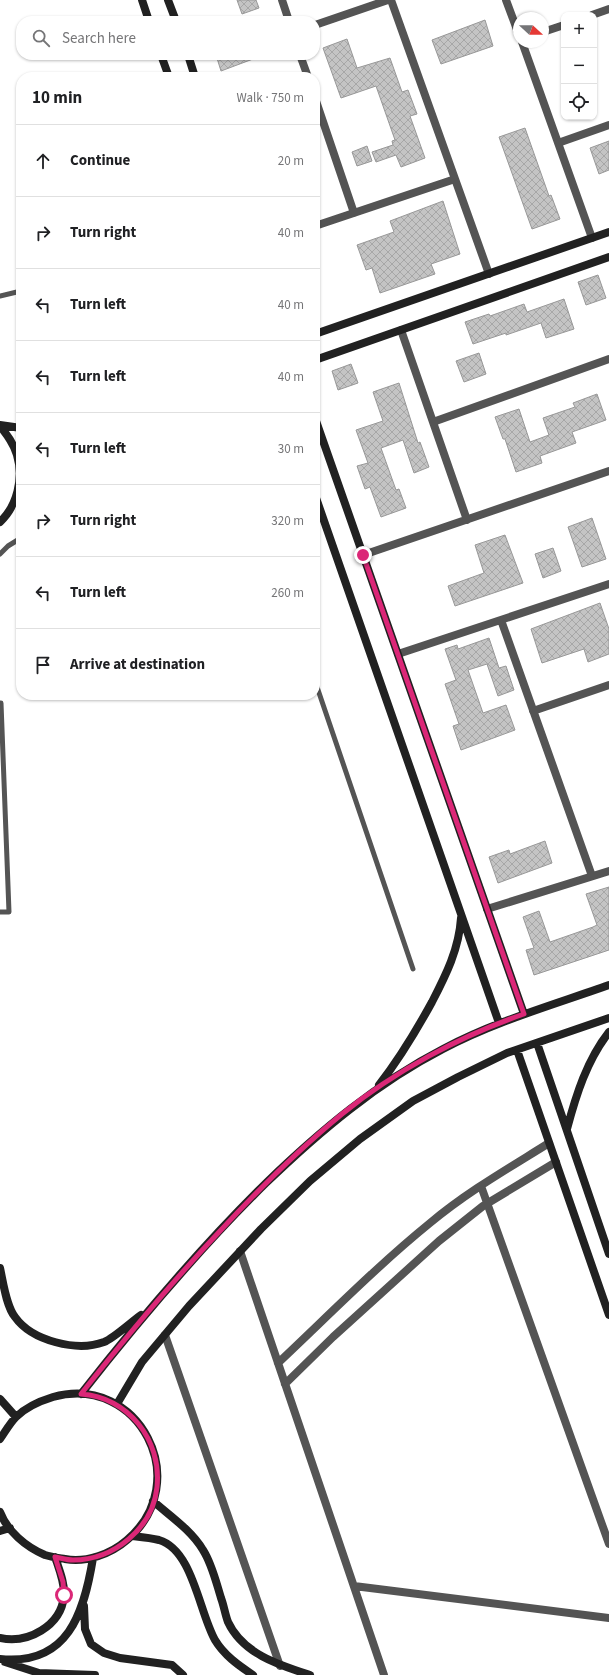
<!DOCTYPE html>
<meta charset="utf-8">
<style>
:root{--surface:#fff;--page:#f2f2f2;--text:#202124;--muted:#757577;--line:#e0e0e0}
body{margin:0;font-family:"Source Sans 3",sans-serif;background:var(--page);color:var(--text)}
.controls{position:absolute;right:12px;top:12px;display:grid;overflow:hidden;border-radius:8px;box-shadow:0 1px 3px #0004}
.controls button{width:36px;height:36px;display:grid;place-items:center;padding:0;border:0;border-bottom:1px solid var(--line);background:var(--surface);color:var(--text);font:20px sans-serif}
.compass{position:absolute;left:513px;top:12px;width:36px;height:36px;border-radius:50%;background:var(--surface);box-shadow:0 1px 3px #0004;rotate:111deg}
.stop{position:absolute;width:12px;height:12px;margin:-9px;border:3px solid #db2777;border-radius:50%;background:#fff}
.stop.end{background:#db2777;border-color:#fff;box-shadow:0 1px 4px #0008}
.list{margin:0;padding:0;list-style:none}
h2{display:flex;justify-content:space-between;align-items:center;height:52px;margin:0;padding:0 16px;font-size:17px}
h2 small{font-size:13px;font-weight:400;color:var(--muted)}
.list li{display:grid;grid-template-columns:26px 1fr auto;gap:12px;align-items:center;box-sizing:border-box;height:72px;padding:0 16px;border-top:1px solid var(--line)}
.list b{display:block;font-size:15px;white-space:nowrap}
.list em{font-size:13px;font-style:normal;color:var(--muted)}
.icon{flex:none;width:22px;height:22px;fill:none;stroke:currentColor;stroke-width:2;stroke-linecap:round;stroke-linejoin:round}
.map{position:relative;flex:none;width:609px;height:1675px;overflow:hidden}
.search{position:absolute;background:var(--surface);box-shadow:0 1px 3px #0004;left:16px;top:16px;width:304px;height:44px;display:flex;align-items:center;gap:10px;box-sizing:border-box;padding:0 14px;border-radius:16px;color:var(--muted);font-size:15px}
.panel{position:absolute;background:var(--surface);box-shadow:0 1px 3px #0004;left:16px;top:72px;width:304px;height:628px;border-radius:16px}
.map>svg:first-child{display:block}
</style>
<div class="map">
<svg width="609" height="1675" viewBox="0 0 609 1675">
<defs>
<pattern id="building-cross-hatch" width="8" height="8" patternUnits="userSpaceOnUse"><rect width="8" height="8" fill="#c4c4c4"/><path d="M0 0l8 8M0 8l8-8" fill="none" stroke="#a7a7a7"/></pattern>
</defs>
<rect width="100%" height="100%" fill="#fff"/>
<path fill="url(#building-cross-hatch)" stroke="#989898" d="M237,0H256L259,8L242,14Z
M485,20L493,46L441,64L432,40Z
M347,39L357,68L390,58L402,92L408,90L417,114L410,116L425,158L401,167L396,155L376,162L372,152L393,145L392,141L395,140L376,86L341,98L323,48Z
M216,55H261V56L221,71Z
M525,128L549,196L551,195L560,219L532,229L499,137Z
M609,141V170L599,174L590,148Z
M367,146L372,161L357,166L352,152Z
M443,201L460,254L431,264L435,274L380,293L372,268L366,270L357,245L394,232L390,221Z
M598,275L606,298L586,305L578,282Z
M564,299L574,329L546,338L541,323L506,335V333L473,344L465,322L489,314L490,316L524,304L527,312Z
M479,353L486,374L464,382L456,361Z
M351,364L358,383L338,390L332,371Z
M399,383L418,443L420,442L429,467L414,473L403,440L381,448L396,490L399,489L406,508L381,517L370,487L365,489L357,466L368,463L356,430L383,421L373,392Z
M597,394L606,420L572,432L576,443L540,456L542,463L516,472L505,439H503L495,417L519,409L530,442L549,435L543,418L575,407L573,403Z
M592,518L606,559L582,567L568,527Z
M505,535L523,583L455,606L448,586L484,573L475,545Z
M553,548L561,571L543,578L535,554Z
M600,603L609,629V654L588,662L584,649L542,663L531,629Z
M489,638L499,668L506,666L514,690L498,696L487,664L468,670L483,713L506,705L515,730L461,750L453,726L459,724L445,684L456,680L445,649L457,645L458,649Z
M545,841L552,863L498,883L489,857L509,850L510,854Z
M609,887V950L534,975L526,950L534,948L523,917L539,911L550,942L593,927L597,925L586,894Z"/>
<g fill="none" stroke-linecap="round" stroke-linejoin="round">
<path stroke="#545454" stroke-width="5" d="M0,296L21,291
M0,554L8,546L21,538
M315,681L413,969
M0,703H1L9,912H0"/>
<path stroke="#545454" stroke-width="8" d="M282,0L289,21
M391,0L489,274
M506,0L519,35
M592,15L609,9
M315,25L388,0
M543,32L564,25
M522,42L592,238
M300,55L308,77
M315,98L354,213
M558,143L609,125
M315,226L455,179
M401,330L467,520
M433,422L609,359
M363,555L609,471
M501,620L592,876
M398,654L609,584
M533,711L609,685
M487,909L609,871
M481,1186L609,1544
M240,1251L384,1675
M165,1335L280,1666
M278,1363C328,1316 377,1266 430,1223C467,1192 509,1168 549,1143
M285,1384L333,1337L439,1241L483,1206L556,1162
M354,1586L609,1618"/>
<path stroke="#212121" stroke-width="8" d="M142,0L149,21
M168,0L176,21
M161,55L169,77
M188,55L195,77
M315,334L609,232
M315,360L609,257
M315,418L524,1014
M0,425L21,428
M0,426C7,435 14,444 17,455C24,478 17,506 0,522
M315,495L499,1023
M537,1043L609,1254
M517,1050L609,1315
M379,1085C400,1058 415,1033 432,1002C446,975 459,949 461,918
M567,1129C576,1095 587,1060 609,1032
M0,1268C3,1281 6,1306 15,1317C32,1341 77,1352 104,1342C114,1338 131,1322 141,1315
M81,1394C139,1320 199,1249 266,1183C320,1131 377,1083 443,1049C496,1021 553,1005 609,985
M0,1399L16,1417
M117,1404L142,1362L189,1306L261,1229L310,1181L360,1139L413,1101L458,1077L507,1053L609,1018
M0,1439C5,1432 10,1423 16,1417C26,1407 40,1401 53,1397C139,1373 195,1482 127,1540C111,1554 86,1563 65,1559C59,1558 51,1557 45,1555C26,1547 7,1531 0,1512
M153,1501C170,1516 191,1530 203,1550C212,1564 216,1582 221,1598C224,1606 225,1614 228,1622C243,1654 279,1665 310,1675
M0,1531L10,1528
M132,1536C141,1537 151,1538 159,1540C193,1550 199,1612 215,1640C224,1655 238,1665 253,1675
M84,1606L85,1629L91,1644L104,1653L120,1658L172,1665L183,1675
M0,1638C28,1644 61,1626 64,1596C65,1583 59,1569 55,1557
M0,1659C68,1666 84,1613 93,1558
M5,1662L39,1673L95,1675"/>
</g>
<g fill="none" stroke-linecap="round" stroke-linejoin="round">
<path stroke="#db2777" stroke-width="5" d="M64,1595L63,1582L55,1557C61,1558 67,1560 73,1560C114,1560 153,1528 157,1487C162,1440 128,1397 81,1394C126,1337 170,1284 220,1231C258,1190 298,1150 342,1114C395,1071 460,1036 524,1014L363,555"/>
</g>
</svg>
<div class="controls">
<button>+</button>
<button>−</button>
<button><svg class="icon" aria-label="locate" viewBox="0 0 24 24"><circle cx="12" cy="12" r="6"/><path d="M12 2v4M12 18v4M2 12h4M18 12h4"/></svg></button>
</div>
<svg class="compass" viewBox="-18 -18 36 36"><path d="M0-13l5 13h-10z" fill="#e53935"/><path d="M0 13l5-13h-10z" fill="#757577"/></svg>
<div class="stop" style="left:64px;top:1595px"></div>
<div class="stop end" style="left:363px;top:555px"></div>
<div class="search"><svg class="icon" aria-label="search" viewBox="0 0 24 24"><circle cx="10" cy="10" r="6"/><path d="M15 15l6 6"/></svg>Search here</div>
<section class="panel">
<h2>10 min<small>Walk · 750 m</small></h2>
<ul class="list">
<li><svg class="icon" aria-label="ahead" viewBox="0 0 24 24"><path d="M12 20V5M6 11l6-6 6 6"/></svg><div><b>Continue</b></div><em>20 m</em></li>
<li><svg class="icon" aria-label="right" viewBox="0 0 24 24"><path d="M7 20v-9h11M14 6l5 5-5 5"/></svg><div><b>Turn right</b></div><em>40 m</em></li>
<li><svg class="icon" aria-label="left" viewBox="0 0 24 24"><path d="M17 20v-9H6M10 6l-5 5 5 5"/></svg><div><b>Turn left</b></div><em>40 m</em></li>
<li><svg class="icon" aria-label="left" viewBox="0 0 24 24"><path d="M17 20v-9H6M10 6l-5 5 5 5"/></svg><div><b>Turn left</b></div><em>40 m</em></li>
<li><svg class="icon" aria-label="left" viewBox="0 0 24 24"><path d="M17 20v-9H6M10 6l-5 5 5 5"/></svg><div><b>Turn left</b></div><em>30 m</em></li>
<li><svg class="icon" aria-label="right" viewBox="0 0 24 24"><path d="M7 20v-9h11M14 6l5 5-5 5"/></svg><div><b>Turn right</b></div><em>320 m</em></li>
<li><svg class="icon" aria-label="left" viewBox="0 0 24 24"><path d="M17 20v-9H6M10 6l-5 5 5 5"/></svg><div><b>Turn left</b></div><em>260 m</em></li>
<li><svg class="icon" aria-label="arrive" viewBox="0 0 24 24"><path d="M6 21V4h12l-3 4 3 4H6"/></svg><div><b>Arrive at destination</b></div></li>
</ul>
</section>
</div>
